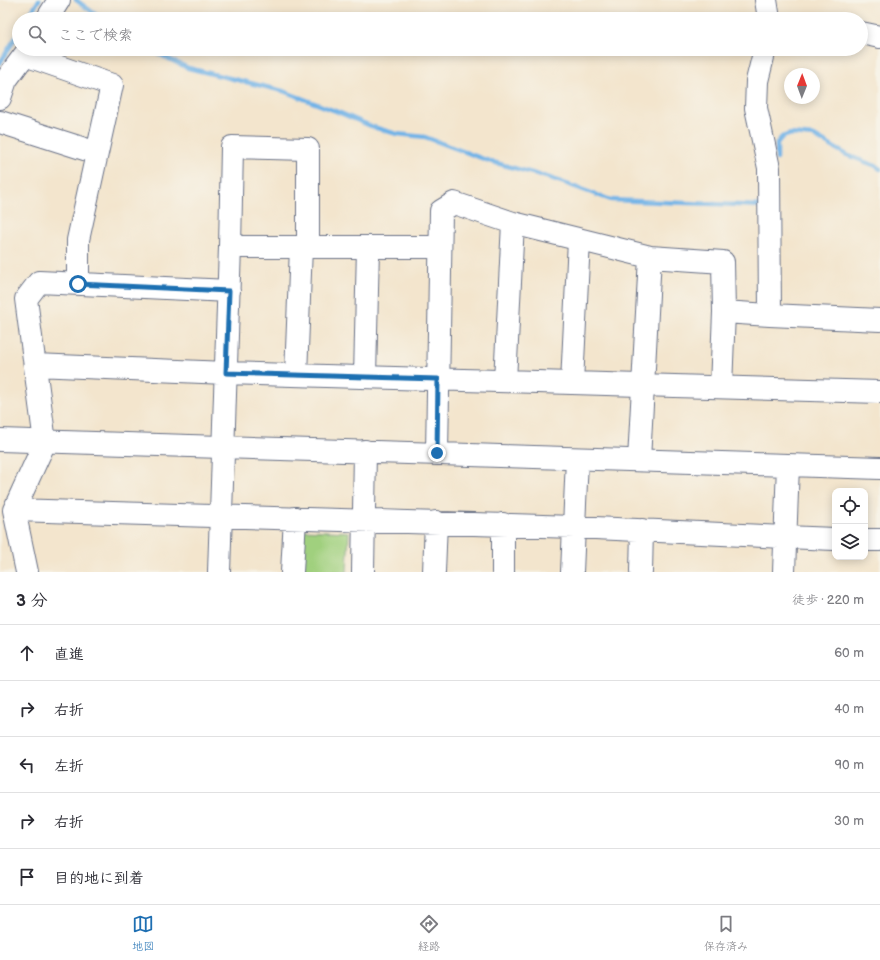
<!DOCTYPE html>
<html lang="ja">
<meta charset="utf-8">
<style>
:root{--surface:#fff;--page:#f2f2f3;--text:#2b2b33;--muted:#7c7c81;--line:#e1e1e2;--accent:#1f6fb2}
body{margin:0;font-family:"Balsamiq Sans","Klee One",sans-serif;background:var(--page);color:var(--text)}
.controls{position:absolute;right:12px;bottom:12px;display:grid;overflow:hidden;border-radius:8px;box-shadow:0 2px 10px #0003}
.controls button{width:36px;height:36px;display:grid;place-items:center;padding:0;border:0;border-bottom:1px solid var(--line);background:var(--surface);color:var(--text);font:20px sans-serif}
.compass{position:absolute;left:784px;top:68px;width:36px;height:36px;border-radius:50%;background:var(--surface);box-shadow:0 2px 10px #0003;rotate:1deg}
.stop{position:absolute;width:12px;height:12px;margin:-9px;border:3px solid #1f6fb2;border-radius:50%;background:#fff}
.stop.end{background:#1f6fb2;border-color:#fff;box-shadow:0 1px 4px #0008}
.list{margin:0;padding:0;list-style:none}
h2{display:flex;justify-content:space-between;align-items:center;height:52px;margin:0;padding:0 16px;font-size:17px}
h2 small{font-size:13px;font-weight:400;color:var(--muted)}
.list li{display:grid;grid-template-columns:26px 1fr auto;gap:12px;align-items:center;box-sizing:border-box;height:56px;padding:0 16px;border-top:1px solid var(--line)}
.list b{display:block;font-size:15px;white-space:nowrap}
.list em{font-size:13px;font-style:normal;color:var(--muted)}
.icon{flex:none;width:22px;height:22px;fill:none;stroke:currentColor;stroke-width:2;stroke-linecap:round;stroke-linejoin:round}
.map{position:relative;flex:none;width:880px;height:572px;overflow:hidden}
.search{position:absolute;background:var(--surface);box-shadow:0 2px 10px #0003;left:12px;right:12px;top:12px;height:44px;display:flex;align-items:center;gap:10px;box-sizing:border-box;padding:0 14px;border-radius:22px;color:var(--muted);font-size:15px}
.sheet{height:332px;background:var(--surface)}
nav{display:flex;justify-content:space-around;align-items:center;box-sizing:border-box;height:56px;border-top:1px solid var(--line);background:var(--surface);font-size:11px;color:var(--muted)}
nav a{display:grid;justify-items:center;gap:2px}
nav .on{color:var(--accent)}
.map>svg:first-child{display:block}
</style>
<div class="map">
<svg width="880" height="572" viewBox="0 0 880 572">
<rect width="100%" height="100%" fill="#f7f3e8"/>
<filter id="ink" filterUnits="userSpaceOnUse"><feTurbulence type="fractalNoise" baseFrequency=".025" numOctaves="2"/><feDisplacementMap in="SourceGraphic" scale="8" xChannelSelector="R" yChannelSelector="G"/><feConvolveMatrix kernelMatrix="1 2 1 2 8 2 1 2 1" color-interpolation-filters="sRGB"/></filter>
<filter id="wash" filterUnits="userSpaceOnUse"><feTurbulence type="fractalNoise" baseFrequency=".012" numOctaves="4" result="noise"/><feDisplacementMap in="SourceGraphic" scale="16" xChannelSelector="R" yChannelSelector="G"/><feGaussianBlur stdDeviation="0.9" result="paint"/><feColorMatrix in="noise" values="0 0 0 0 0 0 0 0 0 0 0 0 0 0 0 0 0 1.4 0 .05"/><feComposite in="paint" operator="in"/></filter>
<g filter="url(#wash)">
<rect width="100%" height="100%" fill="#f3e5cd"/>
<path fill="#a0d07e" stroke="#5e806e" d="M300,530L349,532L347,572H298Z"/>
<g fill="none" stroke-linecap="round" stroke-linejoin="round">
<path stroke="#73b4e7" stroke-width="4.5" d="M76,0L102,19
M27,19L39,0
M148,49L188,68L283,91L338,112L373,127L397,134L425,137L489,161L550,178L611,200L764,206
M0,63L19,32
M777,159V143L782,137L791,134L814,136L847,155L876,166L880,169"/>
</g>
</g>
<g filter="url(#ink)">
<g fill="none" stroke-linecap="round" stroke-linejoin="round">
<defs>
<path id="minor" d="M766,0L769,19
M47,19L59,0
M861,33L880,37
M765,49L757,81L756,108L769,168L770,315
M25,55L112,85L78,240V283
M0,98L6,80L29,49
M0,122L97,153
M230,247L232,147L308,149V247
M35,365L226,373L880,392
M296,375L301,247
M365,377L368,247
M505,381L513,223
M572,383L579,240
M721,387L724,312
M0,440C293,450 587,458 880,468
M437,453L441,211L454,203L513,223L650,257L723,262L724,312L770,315L880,320
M639,460L650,257
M14,510L574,527L785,537L835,539
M865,540H880
M27,572L14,510L45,442L26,299L39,282L229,291
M219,572L230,247H440
M292,572L295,518
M363,572L365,451
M434,572L436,522
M503,572V524
M572,572L577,459
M641,572L642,530
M784,572L788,465"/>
</defs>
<use href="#minor" stroke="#676f85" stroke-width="24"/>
<use href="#minor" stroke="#fff" stroke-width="22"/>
</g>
</g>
<g fill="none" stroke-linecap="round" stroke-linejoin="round" filter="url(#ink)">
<path stroke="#1f6fb2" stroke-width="5" d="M78,284L229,291L226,373L438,379L437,453"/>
</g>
</svg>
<div class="controls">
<button><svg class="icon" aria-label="locate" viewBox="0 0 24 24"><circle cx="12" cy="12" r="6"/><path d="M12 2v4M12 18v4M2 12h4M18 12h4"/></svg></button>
<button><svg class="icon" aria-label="layers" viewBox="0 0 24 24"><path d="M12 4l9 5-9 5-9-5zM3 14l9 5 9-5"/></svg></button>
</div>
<svg class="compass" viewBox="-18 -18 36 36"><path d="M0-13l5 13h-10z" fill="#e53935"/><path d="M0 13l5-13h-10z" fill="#7c7c81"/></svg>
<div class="stop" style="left:78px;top:284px"></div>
<div class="stop end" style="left:437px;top:453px"></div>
<div class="search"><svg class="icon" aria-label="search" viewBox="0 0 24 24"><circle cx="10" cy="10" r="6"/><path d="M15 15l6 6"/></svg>ここで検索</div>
</div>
<section class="sheet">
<h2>3 分<small>徒歩 · 220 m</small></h2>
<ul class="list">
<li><svg class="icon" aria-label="ahead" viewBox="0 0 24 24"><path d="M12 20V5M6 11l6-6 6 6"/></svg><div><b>直進</b></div><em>60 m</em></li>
<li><svg class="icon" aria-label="right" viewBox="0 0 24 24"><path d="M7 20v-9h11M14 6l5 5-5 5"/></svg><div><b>右折</b></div><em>40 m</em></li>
<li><svg class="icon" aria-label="left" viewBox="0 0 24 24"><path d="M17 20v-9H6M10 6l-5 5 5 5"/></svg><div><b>左折</b></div><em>90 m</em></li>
<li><svg class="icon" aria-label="right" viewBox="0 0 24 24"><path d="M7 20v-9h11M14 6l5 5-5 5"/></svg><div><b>右折</b></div><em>30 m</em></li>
<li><svg class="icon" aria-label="arrive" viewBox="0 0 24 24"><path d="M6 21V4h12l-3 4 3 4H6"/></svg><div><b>目的地に到着</b></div></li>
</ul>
</section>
<nav>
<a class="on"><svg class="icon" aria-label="map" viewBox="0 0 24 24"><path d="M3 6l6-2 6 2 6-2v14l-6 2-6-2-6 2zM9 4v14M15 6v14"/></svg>地図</a>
<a><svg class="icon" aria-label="directions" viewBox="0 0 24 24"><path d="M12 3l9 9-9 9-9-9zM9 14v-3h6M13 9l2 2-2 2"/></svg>経路</a>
<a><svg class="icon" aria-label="saved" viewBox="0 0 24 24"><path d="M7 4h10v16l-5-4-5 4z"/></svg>保存済み</a>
</nav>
